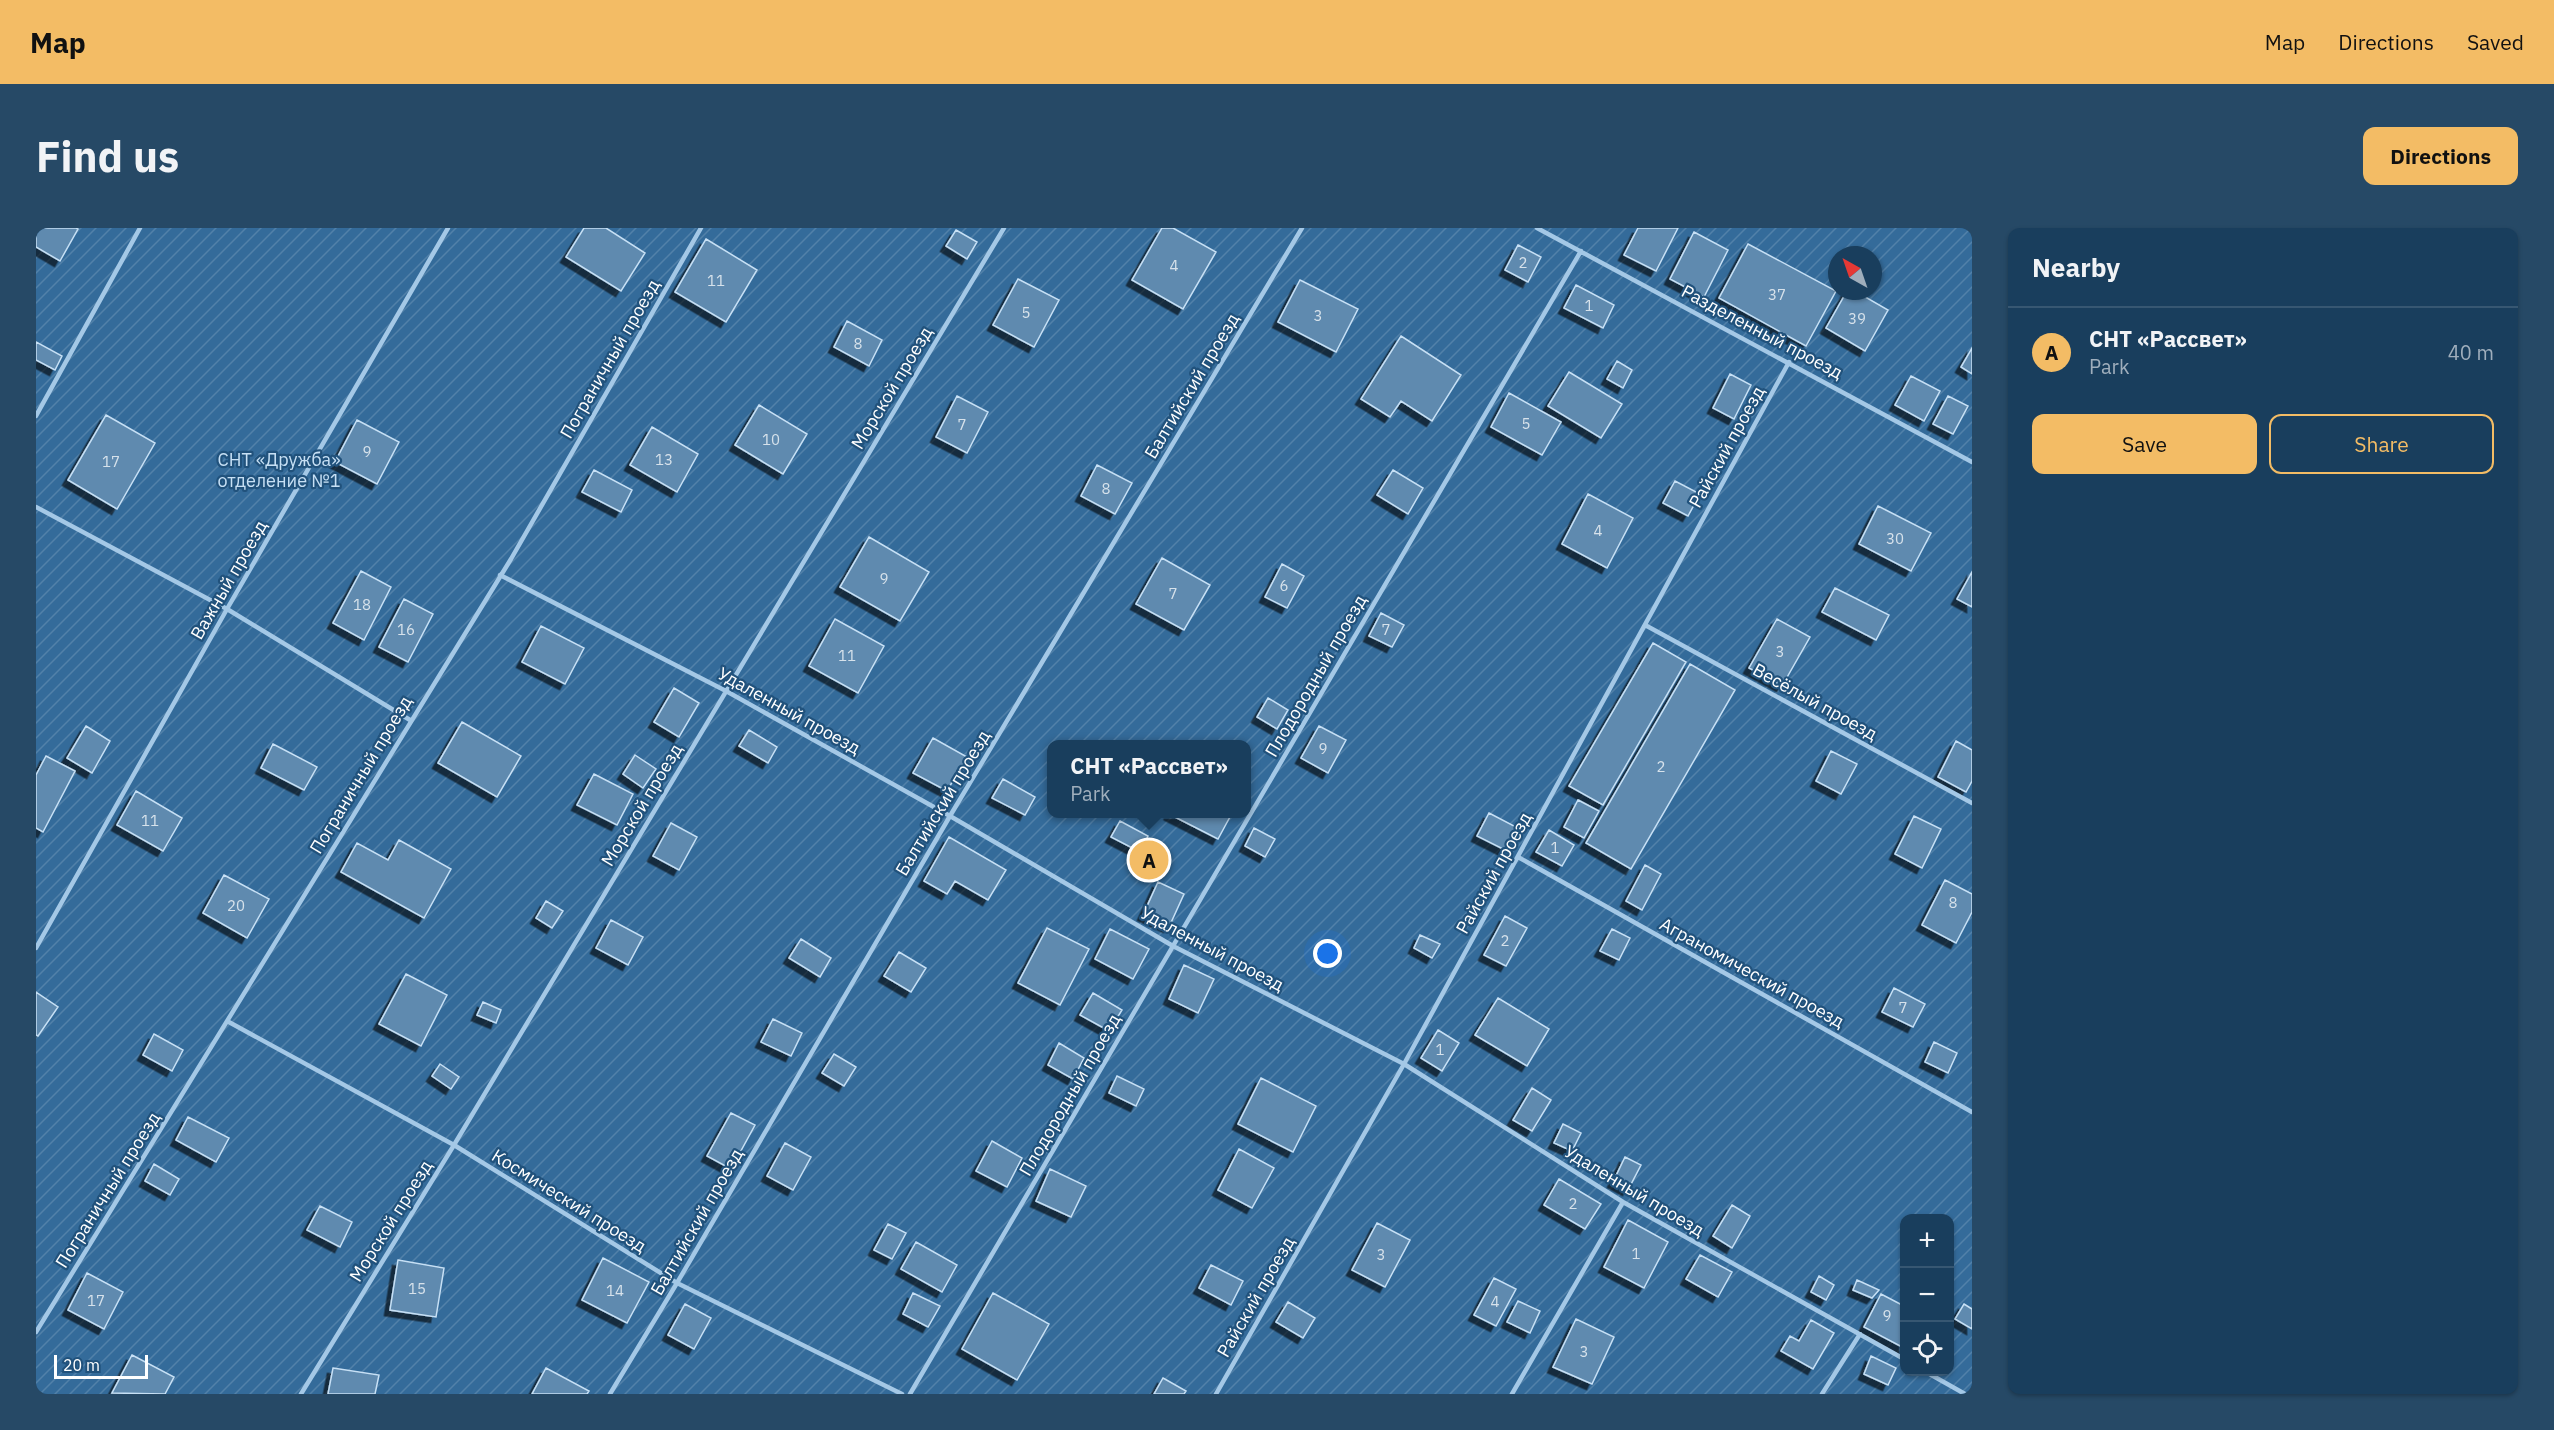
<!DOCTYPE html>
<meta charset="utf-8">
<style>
:root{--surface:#193e5d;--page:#264966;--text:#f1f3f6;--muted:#9faebc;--line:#375772;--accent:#f3bc65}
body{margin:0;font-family:"IBM Plex Sans",sans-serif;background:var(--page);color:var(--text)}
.controls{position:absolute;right:18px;bottom:18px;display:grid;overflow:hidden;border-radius:12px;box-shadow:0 2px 4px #0004}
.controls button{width:54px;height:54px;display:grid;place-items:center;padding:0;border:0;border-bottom:2px solid var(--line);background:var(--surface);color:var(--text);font:30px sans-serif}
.compass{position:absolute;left:1792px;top:18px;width:54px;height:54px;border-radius:50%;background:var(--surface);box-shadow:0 2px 4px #0004;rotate:320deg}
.scale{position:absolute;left:18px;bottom:15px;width:94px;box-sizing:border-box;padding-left:6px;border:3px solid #fff;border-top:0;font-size:16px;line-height:21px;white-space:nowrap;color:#fff;-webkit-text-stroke:4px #21527c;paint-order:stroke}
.you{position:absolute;left:1292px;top:726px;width:21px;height:21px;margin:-15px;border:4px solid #fff;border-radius:50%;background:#1a73e8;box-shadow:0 0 0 9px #1a73e833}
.badge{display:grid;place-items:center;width:39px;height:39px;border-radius:50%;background:var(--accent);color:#111;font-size:20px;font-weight:700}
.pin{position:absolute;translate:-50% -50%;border:3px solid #fff;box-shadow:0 2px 6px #0006}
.popup{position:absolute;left:1011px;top:512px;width:204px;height:78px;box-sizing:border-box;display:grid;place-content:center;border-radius:12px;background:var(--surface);filter:drop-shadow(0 2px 4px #0005);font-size:20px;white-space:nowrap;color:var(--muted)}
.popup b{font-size:22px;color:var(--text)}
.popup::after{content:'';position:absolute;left:50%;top:100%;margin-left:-12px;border:12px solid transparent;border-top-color:var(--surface)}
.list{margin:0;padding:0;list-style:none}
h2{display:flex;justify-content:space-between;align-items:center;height:78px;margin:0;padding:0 24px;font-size:26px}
h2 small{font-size:20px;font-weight:400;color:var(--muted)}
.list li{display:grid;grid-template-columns:39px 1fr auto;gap:18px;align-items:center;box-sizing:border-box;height:90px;padding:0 24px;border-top:2px solid var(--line)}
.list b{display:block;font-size:22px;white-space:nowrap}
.list p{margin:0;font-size:20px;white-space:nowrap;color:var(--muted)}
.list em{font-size:20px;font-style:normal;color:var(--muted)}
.actions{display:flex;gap:12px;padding:18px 24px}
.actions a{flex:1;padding:14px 0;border:2px solid var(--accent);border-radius:12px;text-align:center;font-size:21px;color:var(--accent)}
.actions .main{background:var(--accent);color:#111}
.icon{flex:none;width:33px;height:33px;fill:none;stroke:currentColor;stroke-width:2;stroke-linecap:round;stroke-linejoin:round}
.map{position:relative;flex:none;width:1936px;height:1166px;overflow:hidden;border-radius:12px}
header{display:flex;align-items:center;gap:36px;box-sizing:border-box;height:84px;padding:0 30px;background:var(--accent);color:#111}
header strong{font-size:28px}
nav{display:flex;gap:33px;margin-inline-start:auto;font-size:21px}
.intro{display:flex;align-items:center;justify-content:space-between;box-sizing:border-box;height:144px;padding:0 36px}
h1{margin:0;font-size:42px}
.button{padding:15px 27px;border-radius:12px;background:var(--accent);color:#111;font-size:21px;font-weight:700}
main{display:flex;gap:36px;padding:0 36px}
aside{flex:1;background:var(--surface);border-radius:12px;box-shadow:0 2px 4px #0004}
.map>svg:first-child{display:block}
</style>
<header>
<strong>Map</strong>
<nav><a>Map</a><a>Directions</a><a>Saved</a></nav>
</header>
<div class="intro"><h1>Find us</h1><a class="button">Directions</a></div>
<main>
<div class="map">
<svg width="1936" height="1166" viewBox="0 0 1936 1166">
<defs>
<pattern id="garden-furrows" width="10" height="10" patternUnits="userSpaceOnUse" patternTransform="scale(1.5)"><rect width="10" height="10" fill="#346b9a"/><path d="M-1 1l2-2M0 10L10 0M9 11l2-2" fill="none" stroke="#5281a9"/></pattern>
<filter id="shadow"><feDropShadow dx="-5.5" dy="5.5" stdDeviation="0" flood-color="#0009"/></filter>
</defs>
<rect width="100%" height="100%" fill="#21527c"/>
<path fill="url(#garden-furrows)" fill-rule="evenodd" d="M0,0H1936V1166H0ZM1801,27H1837V63H1801ZM1016,516H1210V586H1016ZM1868,990H1914V1144H1868Z"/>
<path fill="#5e8aaf" stroke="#c7e0f5" stroke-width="1.5" filter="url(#shadow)" d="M0,0H40L42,1L24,33L0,19Z
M548,0H570L609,25L585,63L530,29Z
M1126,0H1137L1180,24L1147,81L1096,52Z
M1602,0H1642L1620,43L1588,27Z
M920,2L941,14L931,31L910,18Z
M1658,4L1692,22L1668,69L1634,51Z
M670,11L721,42L690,94L639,64Z
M1712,16L1800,63L1770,118L1683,70Z
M1482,17L1505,29L1492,54L1469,42Z
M982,51L1023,72L998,119L957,97Z
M1264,52L1322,81L1300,124L1242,94Z
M1540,57L1578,77L1567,100L1528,80Z
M1811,63H1819L1852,82L1829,123L1790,100Z
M811,93L846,112L833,138L798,119Z
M1365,108L1425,147L1396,193L1365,173L1354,189L1325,171Z
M0,114L26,128L19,142L0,132Z
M1936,120V146L1925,139Z
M1581,133L1596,142L1587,160L1571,151Z
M1533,144L1586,176L1565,210L1512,178Z
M1694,146L1715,157L1698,191L1677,180Z
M1875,148L1904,163L1888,193L1859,177Z
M1473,165L1525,194L1506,227L1455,199Z
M921,168L952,184L931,225L900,209Z
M1912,168L1932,178L1917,206L1897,196Z
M723,177L771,206L747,246L699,217Z
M70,187L119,215L81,281L32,252Z
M321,192L363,214L341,256L299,234Z
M616,199L662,226L641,264L594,237Z
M1061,237L1096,255L1079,286L1045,268Z
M558,242L596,262L585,284L546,264Z
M1357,242L1387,260L1372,286L1341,267Z
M1639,253L1664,266L1652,288L1627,275Z
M1552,266L1597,290L1571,340L1526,316Z
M1842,278L1895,305L1875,343L1823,316Z
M833,309L893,344L864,393L804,359Z
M1126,330L1174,357L1148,402L1100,376Z
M1246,336L1268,348L1251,380L1229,369Z
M325,343L355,359L328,412L297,395Z
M1936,344V379L1921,371Z
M1799,360L1853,387L1840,412L1786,384Z
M368,371L397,386L372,434L343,419Z
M1345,385L1368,397L1356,419L1333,408Z
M799,391L848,418L822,465L773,438Z
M1741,391L1774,409L1746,458L1713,440Z
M505,398L548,420L529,456L486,434Z
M1617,415L1650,434L1567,577L1533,558Z
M1654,436L1699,462L1595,641L1550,615Z
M638,460L663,475L643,509L618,494Z
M1232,470L1252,482L1241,501L1221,489Z
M426,494L485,528L461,569L402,535Z
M50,498L74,513L56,545L31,530Z
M1283,498L1310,512L1292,545L1265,530Z
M713,502L741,519L732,535L703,518Z
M897,510L931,529L911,563L877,545Z
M1920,513L1936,522V553L1930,564L1902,549Z
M237,516L281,539L268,562L225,540Z
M1795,523L1821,536L1805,566L1780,553Z
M599,527L620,541L607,560L587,546Z
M10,528L39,543L7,604L0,600V547Z
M558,546L597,566L581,597L541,577Z
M967,551L999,569L989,587L956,570Z
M100,563L146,590L127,623L81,597Z
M1542,572L1563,583L1548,610L1528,599Z
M1453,585L1480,599L1469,622L1441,608Z
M1133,586H1192L1195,587L1182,611Z
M1878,588L1905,601L1886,640L1859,626Z
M1084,593L1112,608L1104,624L1075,609Z
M635,595L661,609L643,642L617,628Z
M1218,600L1239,611L1229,629L1209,618Z
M1513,602L1538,617L1526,638L1500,624Z
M913,609L970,642L952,672L919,653L911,666L888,653Z
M363,612L415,641L388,690L305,644L321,615L352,632Z
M1609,637L1625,646L1606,682L1590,673Z
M188,647L233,671L211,710L167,685Z
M1909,652L1936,666V684L1920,715L1886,697Z
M1122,654L1148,666L1133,699L1107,687Z
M510,673L527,683L516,700L500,690Z
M1469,688L1491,700L1470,738L1448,727Z
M575,692L607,709L592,737L560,720Z
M1011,700L1053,721L1024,777L982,755Z
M1074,701L1113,721L1097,751L1059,731Z
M1576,701L1594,710L1583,732L1564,723Z
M1384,707L1404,716L1396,730L1378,720Z
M765,711L795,730L784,749L753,730Z
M863,724L890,740L875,764L848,748Z
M1148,737L1178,751L1162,785L1133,771Z
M370,746L411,767L385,818L343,796Z
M1858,760L1889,776L1877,799L1846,784Z
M0,764L22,779L2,808L0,807Z
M1057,765L1086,782L1073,803L1044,787Z
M1462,770L1513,801L1491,838L1439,807Z
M447,774L465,782L460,795L441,787Z
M737,791L766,805L755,828L725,814Z
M1402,802L1423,815L1406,843L1385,830Z
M118,806L147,822L136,843L107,827Z
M1898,814L1921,825L1912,845L1889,834Z
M1023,815L1048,830L1037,851L1012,837Z
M798,826L820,839L808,858L786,845Z
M404,836L423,849L415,861L396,848Z
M1081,848L1108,861L1100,878L1073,865Z
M1225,850L1280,878L1257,924L1202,896Z
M1496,860L1515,872L1496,903L1477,892Z
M695,885L719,897L695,941L671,928Z
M152,889L193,910L180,934L140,912Z
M1527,896L1545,905L1536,923L1518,915Z
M956,913L986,930L971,959L940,943Z
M749,915L775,929L757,962L731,948Z
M1203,921L1238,940L1216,980L1182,962Z
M1589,929L1605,937L1592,962L1577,954Z
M118,936L143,951L134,967L109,953Z
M1014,941L1050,958L1035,989L1000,973Z
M1523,951L1565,976L1549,1001L1508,977Z
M1696,977L1714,988L1696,1020L1677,1008Z
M284,978L316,994L304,1019L271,1002Z
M1592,992L1632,1014L1608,1060L1568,1039Z
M1341,995L1374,1012L1349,1059L1316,1042Z
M852,996L870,1005L856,1031L838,1022Z
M880,1014L921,1037L906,1064L865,1041Z
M1664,1027L1696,1044L1682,1069L1650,1051Z
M567,1030L613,1054L591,1095L546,1072Z
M362,1032L408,1040L400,1089L354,1082Z
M1175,1037L1207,1053L1195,1077L1163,1060Z
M51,1045L87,1064L68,1101L32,1082Z
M1783,1048L1798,1057L1790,1072L1775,1064Z
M1458,1050L1480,1061L1460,1098L1438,1087Z
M1821,1052L1843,1062L1836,1070L1817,1062Z
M877,1065L904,1078L892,1099L867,1086Z
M957,1065L1013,1096L981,1152L926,1121Z
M1845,1066L1868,1078V1120L1828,1099Z
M1482,1073L1504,1083L1494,1105L1471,1094Z
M1252,1074L1279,1090L1267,1110L1240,1094Z
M649,1076L675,1090L658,1121L632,1107Z
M1928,1076L1936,1081V1101L1919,1091Z
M1540,1091L1578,1109L1556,1156L1517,1139Z
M1775,1092L1798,1105L1777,1141L1745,1123L1754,1108L1763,1113Z
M96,1127L138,1149L129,1166L76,1165Z
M1835,1128L1860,1140L1852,1157L1828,1146Z
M297,1140L343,1147L339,1166H292Z
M510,1140L553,1163L551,1166H496Z
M1127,1150L1150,1163L1148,1166H1118Z"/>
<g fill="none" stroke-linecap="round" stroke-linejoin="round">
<path stroke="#a4c8e6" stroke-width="4.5" d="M1501,0L1936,234
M0,188L104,0
M0,279L191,381L374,492
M464,347L690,463L914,588L1137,718L1368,836L1587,974L1868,1131
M1609,397L1936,575
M1482,629L1936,884
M0,720L191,381L412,0
M191,793L418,917L641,1055L866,1166
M0,1104L475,331L665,0
M1890,1144L1929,1166
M265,1166L418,917L968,0
M574,1166L641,1055L914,588L1266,0
M874,1166L1545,23
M1180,1166L1368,836L1753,134
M1476,1166L1587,974
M1786,1166L1824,1106"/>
</g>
<g text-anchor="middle" stroke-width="4.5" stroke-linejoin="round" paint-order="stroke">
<g font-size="15" fill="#d7e2eb">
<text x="1487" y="40">2</text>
<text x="1138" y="43">4</text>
<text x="680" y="58">11</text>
<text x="1741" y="72">37</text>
<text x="1553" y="83">1</text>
<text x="990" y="90">5</text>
<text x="1282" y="93">3</text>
<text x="1821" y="96">39</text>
<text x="822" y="121">8</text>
<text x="1490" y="201">5</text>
<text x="926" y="202">7</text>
<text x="735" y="217">10</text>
<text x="331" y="229">9</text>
<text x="628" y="237">13</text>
<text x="75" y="239">17</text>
<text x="1070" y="266">8</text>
<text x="1562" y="308">4</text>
<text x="1859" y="316">30</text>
<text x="848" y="356">9</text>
<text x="1248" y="363">6</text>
<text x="1137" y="371">7</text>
<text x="326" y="382">18</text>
<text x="370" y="407">16</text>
<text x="1350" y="407">7</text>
<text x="1744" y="429">3</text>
<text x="811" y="433">11</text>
<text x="1287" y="526">9</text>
<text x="1625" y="544">2</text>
<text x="114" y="598">11</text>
<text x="1519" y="625">1</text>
<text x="1917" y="680">8</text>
<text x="200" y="683">20</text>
<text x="1469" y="718">2</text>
<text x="1867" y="785">7</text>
<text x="1404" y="827">1</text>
<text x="1537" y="981">2</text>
<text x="1600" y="1031">1</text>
<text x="1345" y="1032">3</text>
<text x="381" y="1066">15</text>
<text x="579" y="1068">14</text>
<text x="60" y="1078">17</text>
<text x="1459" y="1079">4</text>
<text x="1851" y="1093">9</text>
<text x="1548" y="1129">3</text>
</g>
<g font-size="18" fill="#fff" stroke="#21527c">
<text transform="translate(1726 104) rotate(28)" y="6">Разделенный проезд</text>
<text transform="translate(574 131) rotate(-60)" y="6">Пограничный проезд</text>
<text transform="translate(1156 158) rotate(-59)" y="6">Балтийский проезд</text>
<text transform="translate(856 160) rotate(-59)" y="6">Морской проезд</text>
<text transform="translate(1691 219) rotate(-61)" y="6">Райский проезд</text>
<text transform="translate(193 352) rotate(-60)" y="6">Важный проезд</text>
<text transform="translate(1280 448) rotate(-60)" y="6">Плодородный проезд</text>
<text transform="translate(1779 474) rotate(29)" y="6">Весёлый проезд</text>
<text transform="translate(753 483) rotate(29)" y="6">Удаленный проезд</text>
<text transform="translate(325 547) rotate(-59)" y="6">Пограничный проезд</text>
<text transform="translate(907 575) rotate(-59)" y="6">Балтийский проезд</text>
<text transform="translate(606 577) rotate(-59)" y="6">Морской проезд</text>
<text transform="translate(1458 645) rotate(-61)" y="6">Райский проезд</text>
<text transform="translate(1176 721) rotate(28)" y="6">Удаленный проезд</text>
<text transform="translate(1716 745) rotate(29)" y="6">Аграномический проезд</text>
<text transform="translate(1034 867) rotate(-60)" y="6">Плодородный проезд</text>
<text transform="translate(72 962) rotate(-58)" y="6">Пограничный проезд</text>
<text transform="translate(1598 963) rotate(31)" y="6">Удаленный проезд</text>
<text transform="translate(533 973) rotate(32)" y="6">Космический проезд</text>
<text transform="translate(355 993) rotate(-58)" y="6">Морской проезд</text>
<text transform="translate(661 994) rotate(-60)" y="6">Балтийский проезд</text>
<text transform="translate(1220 1069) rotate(-60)" y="6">Райский проезд</text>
</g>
<g font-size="18" fill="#c7e0f5" stroke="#21527c">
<text x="243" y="238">СНТ «Дружба»<tspan x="243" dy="21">отделение №1</tspan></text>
</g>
</g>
</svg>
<div class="controls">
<button>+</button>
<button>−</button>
<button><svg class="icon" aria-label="locate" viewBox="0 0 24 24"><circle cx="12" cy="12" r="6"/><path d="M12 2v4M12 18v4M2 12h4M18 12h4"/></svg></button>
</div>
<svg class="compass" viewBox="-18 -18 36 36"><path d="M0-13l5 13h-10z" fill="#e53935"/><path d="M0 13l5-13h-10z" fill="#9faebc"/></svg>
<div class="scale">20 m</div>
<div class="you"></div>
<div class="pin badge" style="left:1113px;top:632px">A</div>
<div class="popup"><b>СНТ «Рассвет»</b>Park</div>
</div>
<aside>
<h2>Nearby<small></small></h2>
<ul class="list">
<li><span class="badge">A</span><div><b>СНТ «Рассвет»</b><p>Park</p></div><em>40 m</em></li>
</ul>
<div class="actions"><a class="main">Save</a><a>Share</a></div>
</aside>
</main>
